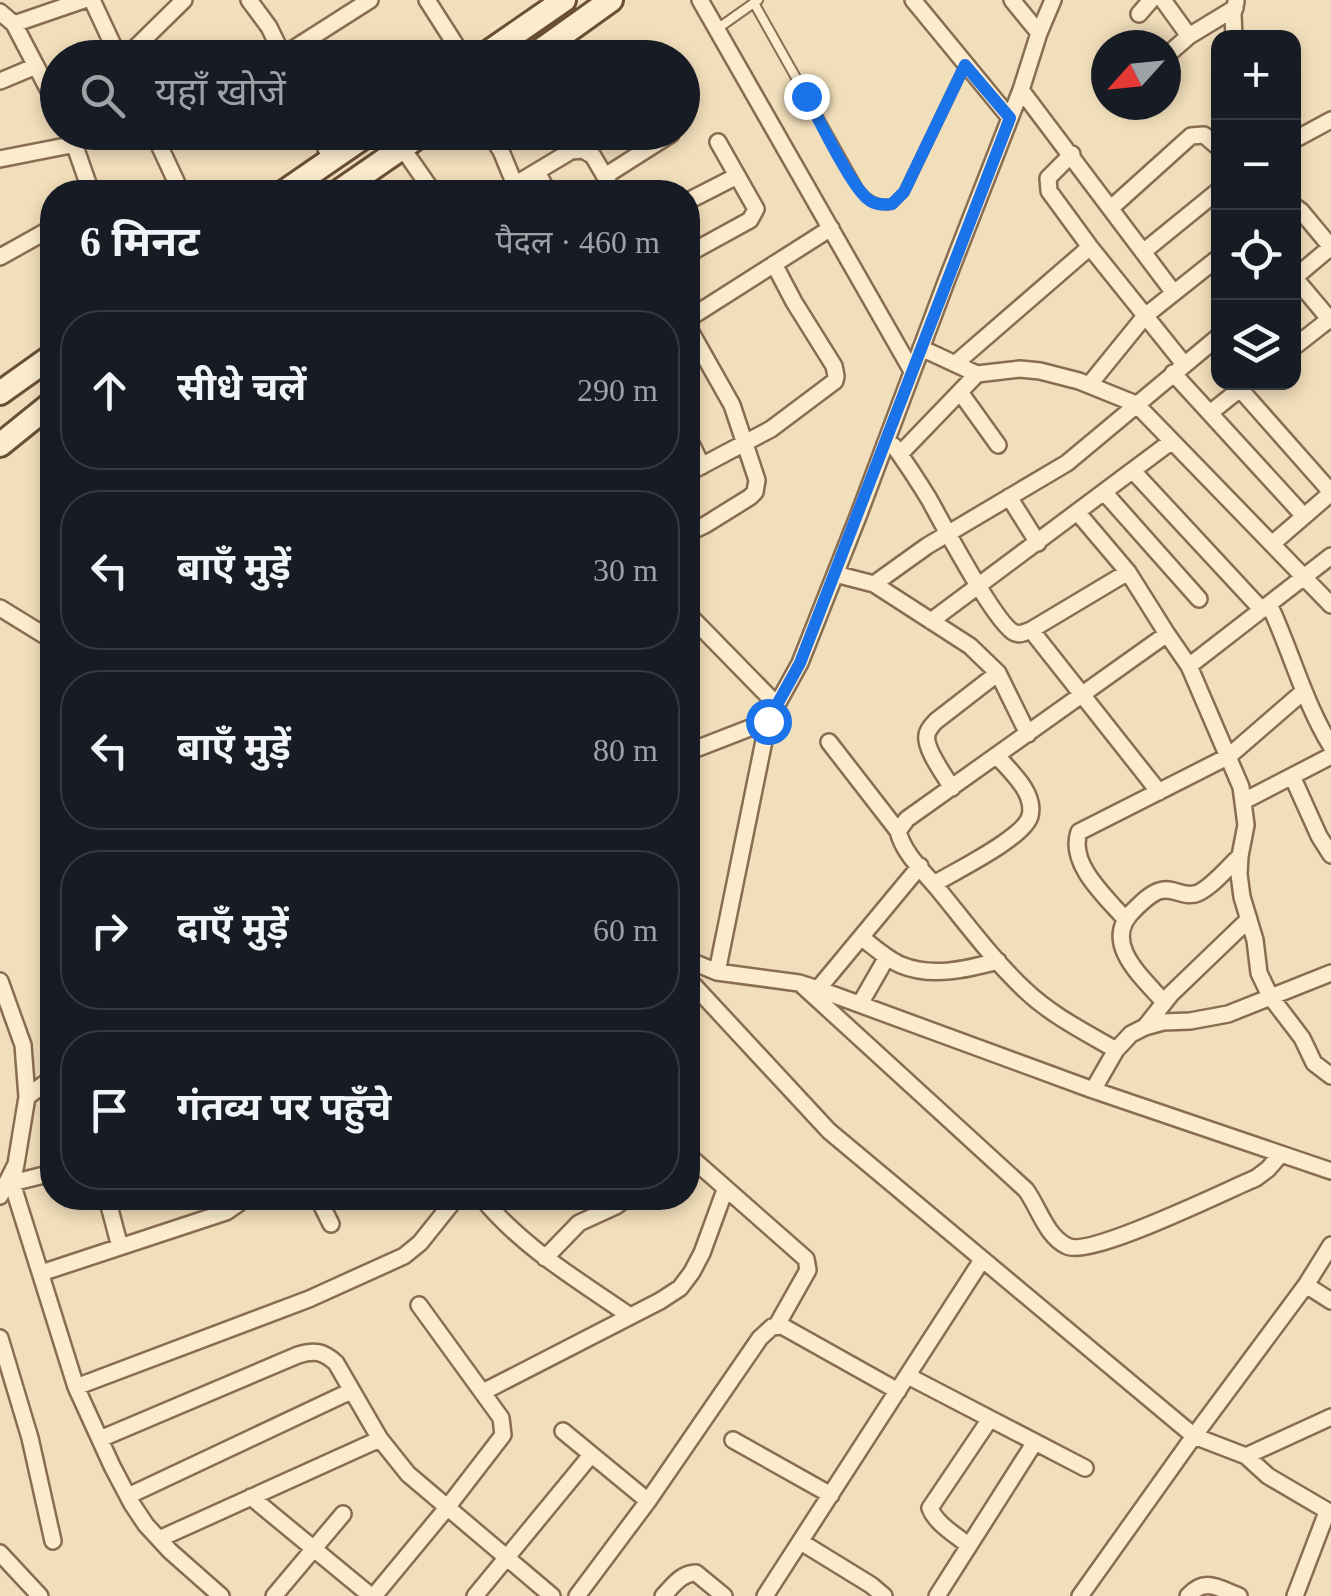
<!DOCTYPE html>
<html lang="hi">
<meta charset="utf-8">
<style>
:root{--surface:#171b24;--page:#242831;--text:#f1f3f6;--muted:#9ea1a6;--line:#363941}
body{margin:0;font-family:"Times New Roman","Noto Sans Devanagari",serif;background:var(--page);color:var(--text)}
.controls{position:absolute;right:30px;top:30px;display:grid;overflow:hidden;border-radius:20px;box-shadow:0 5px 15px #0003}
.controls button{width:90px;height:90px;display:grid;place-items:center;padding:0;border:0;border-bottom:2px solid var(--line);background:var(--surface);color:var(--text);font:50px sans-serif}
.compass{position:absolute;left:1091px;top:30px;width:90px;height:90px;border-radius:50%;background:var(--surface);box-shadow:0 5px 15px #0003;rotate:243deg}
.stop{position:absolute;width:30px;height:30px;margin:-22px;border:8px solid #1a73e8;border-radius:50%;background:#fff}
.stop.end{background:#1a73e8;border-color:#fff;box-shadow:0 2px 10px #0008}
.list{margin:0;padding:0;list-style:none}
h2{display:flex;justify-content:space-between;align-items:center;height:130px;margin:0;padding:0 40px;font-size:42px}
h2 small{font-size:32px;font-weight:400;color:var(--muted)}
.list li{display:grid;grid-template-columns:65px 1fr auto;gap:30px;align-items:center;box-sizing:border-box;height:160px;margin:0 20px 20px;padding:0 20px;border:2px solid var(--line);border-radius:40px}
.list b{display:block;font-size:38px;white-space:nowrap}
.list em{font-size:32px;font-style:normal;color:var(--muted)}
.icon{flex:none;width:55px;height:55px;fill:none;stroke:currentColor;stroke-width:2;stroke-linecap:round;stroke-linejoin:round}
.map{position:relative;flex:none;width:1331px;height:1596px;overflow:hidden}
.search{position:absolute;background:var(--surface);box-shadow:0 5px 15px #0003;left:40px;top:40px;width:660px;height:110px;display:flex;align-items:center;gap:25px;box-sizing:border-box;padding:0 35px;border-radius:55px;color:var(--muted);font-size:38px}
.panel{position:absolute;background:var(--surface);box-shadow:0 5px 15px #0003;left:40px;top:180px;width:660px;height:1030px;border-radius:40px}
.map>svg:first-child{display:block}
</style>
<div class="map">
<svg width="1331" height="1596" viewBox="0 0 1331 1596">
<rect width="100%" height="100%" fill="#f1deba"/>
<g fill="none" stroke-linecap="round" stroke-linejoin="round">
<defs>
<path id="lane" d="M754,3L858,188C867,200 877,207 892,204L904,192L965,65
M717,29L758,0"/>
<path id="street" d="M92,0L119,58
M249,0L269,27L284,58
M427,0L464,58
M700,0L912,371
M913,0L1010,118
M1012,0L1039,33
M1163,0L1189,36
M0,12L14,24L58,108
M1139,14L1151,0
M14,24L84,0
M1234,38L1233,14L1236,2
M1166,56L1189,36L1235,8
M125,58L184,0
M279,58L370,0
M0,81L36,66
M1021,90L1174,293
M70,132L91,192
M153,132L181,192
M319,132L331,160
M489,132L501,151L518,192
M1294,140L1331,120
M403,149L433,192
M1072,154L1048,178L1049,191L1090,247L1184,364
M0,159L76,144
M537,172L548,192
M605,176L671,134
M516,184L571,151L583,150L593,156L614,192
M688,201L737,176
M1294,206L1301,211L1331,247
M1111,208L1191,136L1204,135L1218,147
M1143,252L1218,191
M688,254L750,220L756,209L718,142
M0,257L52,228
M1294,277L1331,321
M1294,278L1331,247
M688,319L831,228
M688,327L732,405L757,480L755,492L750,497L705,525L688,533
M1294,347L1331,318
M921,348L977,374L1020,369L1040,371L1079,381L1136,404L1331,605
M956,363L1090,247
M1173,373L1303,515
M1089,385L1145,316L1218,258
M1240,389L1331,492
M960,392L998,445
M1210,413L1245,385
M688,437L702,466
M885,444L894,446C906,463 918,481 929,499C941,521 997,626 1015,633C1021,635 1026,632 1031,630L1128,572
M900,454L977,374
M1133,471L1262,610
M688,473L771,429L835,381L836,376L834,366L794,302L774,264
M1104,492L1199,599
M1009,497L1038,543
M1078,513L1128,572L1167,634
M1272,544L1331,493
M835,574L874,584L970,646L998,673L1028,734
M874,584L927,546L1067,463L1218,337
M1269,604C1291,651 1304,702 1331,746
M0,608L52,640
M688,614L777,705
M931,621L1172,441
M1031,630L1159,792
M1189,666L1331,556
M829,742L898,831
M688,752L768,721
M1292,776L1319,836L1331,855
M952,788C945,776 924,748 927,735C927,731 933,724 936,721L998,673
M1244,801L1331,756
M934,884C955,871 1024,838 1030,816C1036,793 1010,771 997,756
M1125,919C1106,897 1068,864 1079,832L1229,756L1304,691
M861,937C874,947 887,959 901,965C932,978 968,969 998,961
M688,960L717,972L799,983L818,989L1093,1090L1331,1171
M717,972L768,721L800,663L859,514L946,282L1021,90L1039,33L1053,0
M688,979L829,1131L1194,1436L1080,1596
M0,981L23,1045L27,1097L16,1164L0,1196
M803,986L1026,1190C1039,1208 1046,1236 1067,1246C1090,1258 1225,1191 1256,1178L1268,1169L1281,1154
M818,989L920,866
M1164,1002C1142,977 1100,942 1134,910C1141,903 1150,894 1159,891C1173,886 1184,899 1198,893C1213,886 1228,867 1240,856
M860,1004L887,957
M1145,1027L1171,994L1249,919
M1116,1050C1085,1032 1051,1015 1025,990C993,960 966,923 938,889C924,872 903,853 898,831L907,819L1167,634L1189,666L1241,787L1246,825L1240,856L1239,874L1242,897L1255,940L1259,973L1270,996L1302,1038L1314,1063L1331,1076
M1093,1090L1116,1050L1131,1034L1145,1027L1163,1022L1190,1021L1228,1014L1331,973
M27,1097L52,1078
M688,1155L806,1259L808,1270L777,1325
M16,1164L12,1183L76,1387L112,1466L132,1504L146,1525L170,1551L221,1596
M12,1183L52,1173
M107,1198L120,1247
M318,1198L331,1224
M482,1198C522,1247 578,1280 630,1316
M1331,1245L1306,1285L1194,1436L1246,1456L1268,1476L1331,1513
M545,1258L579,1223L616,1206L627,1198
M41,1273L226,1212L239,1203L241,1198
M1306,1285L1331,1301
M0,1338L30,1438L53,1541
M908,1376L1085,1468
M76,1387L309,1299L404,1256L420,1243L456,1198
M483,1392L660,1301L680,1288L692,1272L702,1253L725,1190
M563,1431L648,1501
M100,1439L298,1355C314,1350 323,1351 336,1363L380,1439L408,1474L552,1596
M733,1440L831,1495
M1246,1456L1331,1417
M128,1496L351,1391
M251,1497L371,1596
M159,1539L380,1439
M801,1542L871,1585L884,1596
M969,1546C956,1535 936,1524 930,1508L990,1419
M0,1553L40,1596
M274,1596L343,1514
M374,1596L446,1509L503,1435L501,1418L419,1305
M475,1596L591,1455
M577,1596L648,1501L760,1338L772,1327L782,1326L898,1391
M663,1596C673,1586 681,1573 696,1573L724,1596
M765,1596L982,1260
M937,1596L1035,1442
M1188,1596C1205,1577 1218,1588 1239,1596
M1295,1596L1327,1512"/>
<path id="secondary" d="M480,58L564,0
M530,58L611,0
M284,192L371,132
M338,192L425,132
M0,393L52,356
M0,445L52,403"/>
</defs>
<use href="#lane" stroke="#896d53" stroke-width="12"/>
<use href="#street" stroke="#896d53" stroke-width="20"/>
<use href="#secondary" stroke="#6a4e36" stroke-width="28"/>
<use href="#lane" stroke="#fceccd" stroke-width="8"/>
<use href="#street" stroke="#fceccd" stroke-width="15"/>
<use href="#secondary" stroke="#fceccd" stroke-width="22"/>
</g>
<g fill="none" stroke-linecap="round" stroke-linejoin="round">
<path stroke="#1a73e8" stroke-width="12" d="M768,721L800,663L1010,118L965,65L904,192L892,204C883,205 876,205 869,200C852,189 818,117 806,96"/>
</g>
</svg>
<div class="controls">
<button>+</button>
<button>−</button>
<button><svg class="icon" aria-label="locate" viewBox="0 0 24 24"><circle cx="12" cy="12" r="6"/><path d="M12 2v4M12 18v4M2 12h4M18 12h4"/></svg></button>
<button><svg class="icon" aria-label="layers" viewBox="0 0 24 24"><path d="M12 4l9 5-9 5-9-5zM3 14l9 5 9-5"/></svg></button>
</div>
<svg class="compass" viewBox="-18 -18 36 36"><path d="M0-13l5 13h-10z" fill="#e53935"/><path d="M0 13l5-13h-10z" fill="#9ea1a6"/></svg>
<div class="stop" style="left:768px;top:721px"></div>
<div class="stop end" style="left:806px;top:96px"></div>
<div class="search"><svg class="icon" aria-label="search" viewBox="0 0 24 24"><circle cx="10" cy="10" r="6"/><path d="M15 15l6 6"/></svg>यहाँ खोजें</div>
<section class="panel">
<h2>6 मिनट<small>पैदल · 460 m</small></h2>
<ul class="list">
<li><svg class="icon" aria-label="ahead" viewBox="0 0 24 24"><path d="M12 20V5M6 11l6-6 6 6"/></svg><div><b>सीधे चलें</b></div><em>290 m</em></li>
<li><svg class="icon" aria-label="left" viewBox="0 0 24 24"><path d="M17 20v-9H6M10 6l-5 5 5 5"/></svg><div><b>बाएँ मुड़ें</b></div><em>30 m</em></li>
<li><svg class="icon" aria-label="left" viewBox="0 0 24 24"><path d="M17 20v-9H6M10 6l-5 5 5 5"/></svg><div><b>बाएँ मुड़ें</b></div><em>80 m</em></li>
<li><svg class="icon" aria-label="right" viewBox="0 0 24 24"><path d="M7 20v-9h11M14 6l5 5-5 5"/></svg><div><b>दाएँ मुड़ें</b></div><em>60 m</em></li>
<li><svg class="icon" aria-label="arrive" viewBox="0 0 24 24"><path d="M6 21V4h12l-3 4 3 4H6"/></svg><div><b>गंतव्य पर पहुँचे</b></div></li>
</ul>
</section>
</div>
